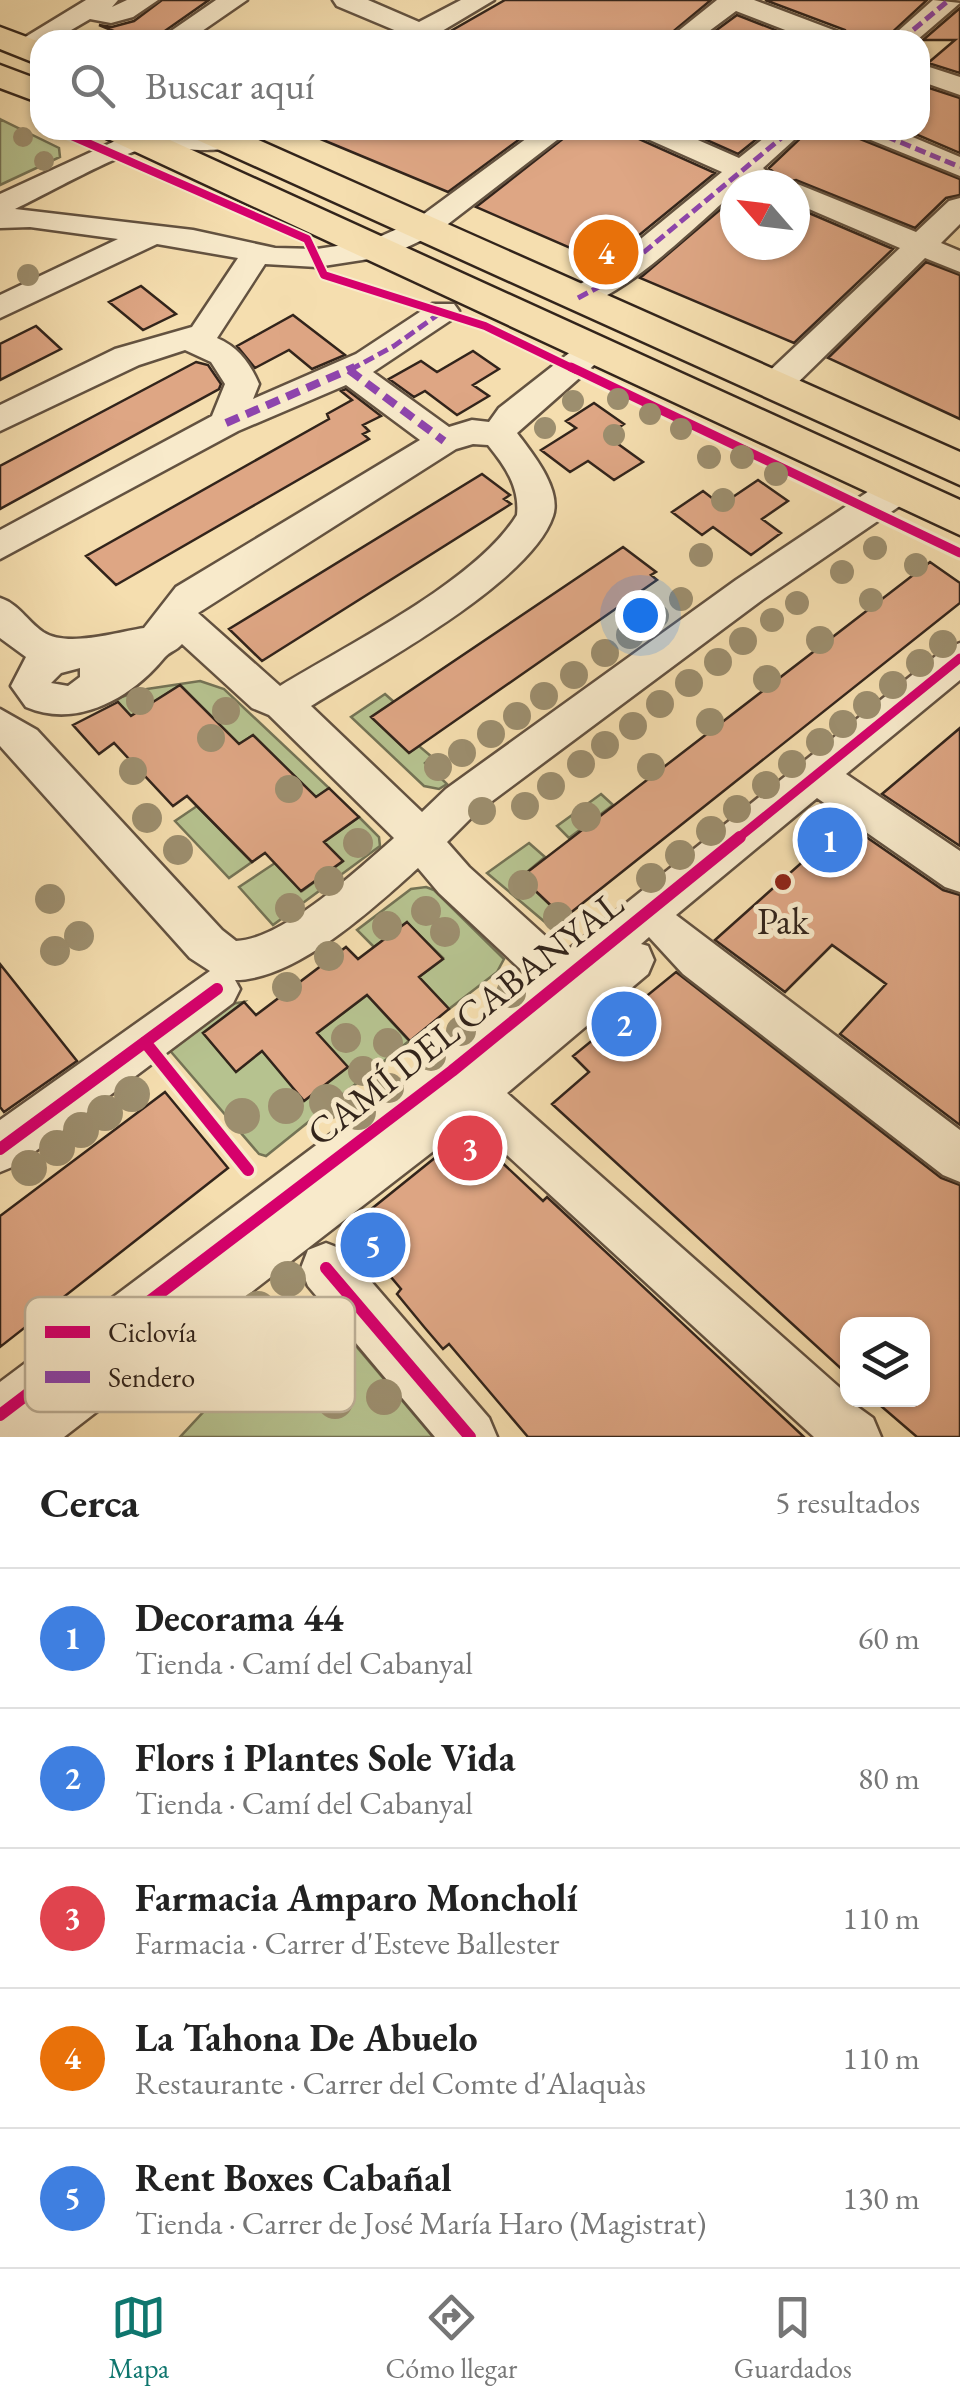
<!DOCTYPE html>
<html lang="es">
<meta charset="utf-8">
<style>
:root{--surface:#fff;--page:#f2f2f2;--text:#222;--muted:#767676;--line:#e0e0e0;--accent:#0f766e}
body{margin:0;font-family:"EB Garamond",serif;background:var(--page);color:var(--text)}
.controls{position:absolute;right:30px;bottom:30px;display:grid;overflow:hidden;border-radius:20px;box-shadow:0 2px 8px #0004}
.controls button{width:90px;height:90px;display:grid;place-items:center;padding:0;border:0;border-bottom:2px solid var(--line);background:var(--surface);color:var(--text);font:50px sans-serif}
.compass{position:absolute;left:720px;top:170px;width:90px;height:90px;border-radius:50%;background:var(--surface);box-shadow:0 2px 8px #0004;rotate:298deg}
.you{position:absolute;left:640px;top:615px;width:35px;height:35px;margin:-25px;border:8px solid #fff;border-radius:50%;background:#1a73e8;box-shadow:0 0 0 15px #1a73e833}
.badge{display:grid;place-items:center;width:65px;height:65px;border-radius:50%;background:var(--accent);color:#fff;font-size:32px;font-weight:700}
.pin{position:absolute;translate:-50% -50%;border:5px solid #fff;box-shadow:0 2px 10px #0006}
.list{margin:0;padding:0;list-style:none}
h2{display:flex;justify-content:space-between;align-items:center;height:130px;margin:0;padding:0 40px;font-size:42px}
h2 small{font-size:32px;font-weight:400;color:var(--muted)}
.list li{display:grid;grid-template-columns:65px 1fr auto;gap:30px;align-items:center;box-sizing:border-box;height:140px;padding:0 40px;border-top:2px solid var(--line)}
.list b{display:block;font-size:38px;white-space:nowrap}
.list p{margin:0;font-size:32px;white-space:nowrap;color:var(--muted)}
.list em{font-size:32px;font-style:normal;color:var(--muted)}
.icon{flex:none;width:55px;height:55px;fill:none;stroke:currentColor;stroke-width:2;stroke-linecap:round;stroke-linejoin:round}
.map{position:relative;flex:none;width:960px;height:1437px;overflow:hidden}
.search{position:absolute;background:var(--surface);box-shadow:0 2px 8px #0004;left:30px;right:30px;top:30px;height:110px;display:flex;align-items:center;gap:25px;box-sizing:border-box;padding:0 35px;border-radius:30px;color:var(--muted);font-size:38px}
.sheet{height:830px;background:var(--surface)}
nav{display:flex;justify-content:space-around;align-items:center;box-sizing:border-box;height:140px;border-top:2px solid var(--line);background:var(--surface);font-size:28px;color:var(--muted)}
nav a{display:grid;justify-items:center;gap:5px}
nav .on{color:var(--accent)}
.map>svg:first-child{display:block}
</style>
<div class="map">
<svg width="960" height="1437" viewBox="0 0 960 1437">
<rect width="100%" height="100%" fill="#f5deaf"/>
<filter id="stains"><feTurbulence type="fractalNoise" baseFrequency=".002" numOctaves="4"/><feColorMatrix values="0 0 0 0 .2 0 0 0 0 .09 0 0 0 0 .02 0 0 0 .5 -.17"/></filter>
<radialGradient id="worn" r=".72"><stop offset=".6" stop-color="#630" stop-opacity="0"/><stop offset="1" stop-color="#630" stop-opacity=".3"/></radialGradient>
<path fill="#b6c28f" stroke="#747355" stroke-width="2.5" d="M0,119L59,148L60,157L0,185Z
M200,681L224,689L329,788L281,822V763L253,735L204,767L206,712L180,685L131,716L115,699L147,689Z
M385,694L394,702L372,718L409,753L419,746L432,757L425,763L447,784L439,789L424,786L351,717Z
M601,794L613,805L569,838L557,826Z
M197,806L252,862L229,878L175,821Z
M359,817L379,837L380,846L273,925L239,887L275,863L302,891L342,862L324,842Z
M529,843L545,857L521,877L564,918L552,928L487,873Z
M426,887L434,890L504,959L497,972L449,1009L419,977L443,958L407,923L374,947L357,930L411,889Z
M367,995L409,1041L266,1156L259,1154L160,1039L230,1004L244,1002L203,1033L236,1071L262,1051L305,1100L347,1067L317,1033Z
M313,1308L334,1320L433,1437H180L289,1320Z"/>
<path fill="#dea684" stroke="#32241b" stroke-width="2.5" d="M162,0H209L152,40H135L99,25L112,27L134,21Z
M505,0H711L663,40H457L449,32Z
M765,0H927L884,40H852L845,30Z
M960,8V73L928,63L955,40H923Z
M737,15L801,40H703Z
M920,85L960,98V153L906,130H920Z
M299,130H532L448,192Z
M574,130H633L639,139L715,173L605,263L476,207Z
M684,130H768L738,154Z
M809,130H853L860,139L960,179V195L946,198L915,228L796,180L774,185L779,178L769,168Z
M735,197V245H795V207L893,249L794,343L640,278Z
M926,262L960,275V419L828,358Z
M141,286L176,314L143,330L109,302Z
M293,315L345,355L312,369L289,350L255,368L237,346Z
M36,326L61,349L0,380V344Z
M473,351L499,369L473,385L489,396L457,415L425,391L414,397L389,379L421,361L437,372Z
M196,362L208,365L221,384L219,389L0,509V466Z
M346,389L381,416L363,425L369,431L363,434L369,439L116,585L86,556L329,419L327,414L352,400L341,391Z
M594,403L624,424L607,436L643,462L614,480L588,461L570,472L541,450L576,428L566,421Z
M482,474L510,495L504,499L511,504L262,661L229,629Z
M758,480L788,501L762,519L781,533L751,555L713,527L702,535L672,512L703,491L721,505Z
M623,547L656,572L651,575L657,580L409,753L371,717Z
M930,562L960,583V603L564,918L521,877Z
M180,685L239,744L253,735L316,797L329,788L359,817L324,842L343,861L301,891L265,853L252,862L187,796L173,806L114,743L99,754L73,725L118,702L131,716Z
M960,728V846L882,794Z
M846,823L943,890L960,895V1125L840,1034L886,984L832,945L785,992L715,940Z
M407,922L443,959L419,977L449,1009L410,1041L367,995L317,1033L348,1067L304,1101L262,1051L236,1072L203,1033L244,1002L256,1015L346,947L358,959Z
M0,964L77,1061L4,1112L0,1107Z
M676,972L941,1178L960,1185V1437H917L874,1400H922V1324H848V1375L552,1104L589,1072L573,1056Z
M165,1092L228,1168L0,1347V1216Z
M472,1128L498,1152L494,1155L543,1201L547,1197L804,1437H528L449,1344L443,1349L425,1328L397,1294L401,1289L349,1227Z"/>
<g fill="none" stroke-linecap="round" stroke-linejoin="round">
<defs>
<path id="minor" d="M86,0H118L112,7L127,0H158L133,17L111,23L90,19L54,40H40V48L22,55L12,53L9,47Z
M216,0H247L189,40H158Z
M333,0H368L419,22L461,0H494L442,31L453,40H391L399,32L337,6Z
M717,0H754L844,34L848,40H811L736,11L697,40H667Z
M933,0L960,3L917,40H888Z
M920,64L960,77V95L920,81Z
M139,130H259C236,162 183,145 149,148C126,149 41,197 15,209L193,230L275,248L317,249L370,241L413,222L538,130H570L435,234L388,256L317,267L265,264L217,338C238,347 250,363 259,384L253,399L356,354L432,304H454L459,311L454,318L373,372L449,427L472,420L489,422L499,408L582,343L594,340L606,343L610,351L517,433C532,453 562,489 553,516C531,583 371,668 311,706L422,812L446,789L736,580L884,481L897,478L910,481L915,490L910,499L762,600L476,813L447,842L469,867L564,953L946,648L960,643V680L846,774L960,851V892L945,887L817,798L676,915L960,1130V1182L943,1175L683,974L649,937L641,944L648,946L654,960L648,974L507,1093L848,1395V1400L873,1418L881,1437H814L471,1122L64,1437H0V1382L435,1056L531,979L439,893L418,868C375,907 296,980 235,980L240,989L233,1003L17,1165L0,1172V1120L210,971L190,958L0,746V709L37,730L222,930L236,941C282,940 359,869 394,838L269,715L252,708L182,644C176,651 170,651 164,658C131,698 77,729 26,707L11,686L26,657L0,638V598C19,604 26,620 43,632C67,648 117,632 144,628L176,587L420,440L346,385L238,431L0,559V530L212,416L225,384L211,362L185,350L139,365L0,431V405L115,349L192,327L238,258L157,244L0,318V295L118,239L30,227L0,228V194ZM473,444L488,445C505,466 520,487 517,515C477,581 347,645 280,686L198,613L456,449ZM80,668V677L68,686L51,683L61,673Z
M637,130H675L739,158L774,130H805L763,168L775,178L770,184L735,185V192C702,219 608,316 567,305L562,298L567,291L597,275L722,172L641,136Z
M857,130H896L960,157V176L861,136Z
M795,183L916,232L949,201L960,198V224L941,243L960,251V272L925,258L786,394L774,397L762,394L757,386L762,378L900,248L795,203V185H787Z
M326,1243L344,1250L489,1418L497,1437H435L308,1286L301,1268L308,1250Z"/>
<path id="major" d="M0,27L40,42V65L0,49Z
M0,65L40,80V103L0,88Z
M101,130H148L960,500V535L106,138Z
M188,130H236L960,452V485L193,138Z"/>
</defs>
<use href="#minor" stroke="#635240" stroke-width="5"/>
<use href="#major" stroke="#32241b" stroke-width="5"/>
<use href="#minor" fill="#f8eacb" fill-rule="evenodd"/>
<use href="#major" fill="#f5deaf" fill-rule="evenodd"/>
<path stroke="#8e44ad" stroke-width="5" stroke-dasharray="11 5" stroke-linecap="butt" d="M901,40L949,0
M871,130L960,167
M578,298L608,282L791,130
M350,370L394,346L443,311"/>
<path stroke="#8e44ad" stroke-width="8" stroke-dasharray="14 8" stroke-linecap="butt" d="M349,370L444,441
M226,423L355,367"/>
<defs>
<path id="cycleway-far2" d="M58,130L307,239L324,275L485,326L576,370"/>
<path id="cycleway-far1" d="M571,367L960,553
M737,839L960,658"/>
<path id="cycleway" d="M145,1042L248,1170
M0,1149L217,989
M326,1268L470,1437
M0,1415L452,1071L740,837"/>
</defs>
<use href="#cycleway-far2" stroke="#f8eacb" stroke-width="12"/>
<use href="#cycleway-far1" stroke="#f8eacb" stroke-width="15"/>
<use href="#cycleway" stroke="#f8eacb" stroke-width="19"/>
<use href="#cycleway-far2" stroke="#d6006c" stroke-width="8"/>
<use href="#cycleway-far1" stroke="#d6006c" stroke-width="9"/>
<use href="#cycleway" stroke="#d6006c" stroke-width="12"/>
</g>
<g fill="#9c8e6e">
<circle cx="23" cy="137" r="10"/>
<circle cx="44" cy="161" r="10"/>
<circle cx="28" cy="275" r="11"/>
<circle cx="618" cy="399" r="11"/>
<circle cx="573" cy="401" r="11"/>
<circle cx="650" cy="414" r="11"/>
<circle cx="545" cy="428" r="11"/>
<circle cx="681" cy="429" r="11"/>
<circle cx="614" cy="435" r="11"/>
<circle cx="709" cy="457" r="12"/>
<circle cx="742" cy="457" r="12"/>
<circle cx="776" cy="474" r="12"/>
<circle cx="723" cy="500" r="12"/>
<circle cx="875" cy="548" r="12"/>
<circle cx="701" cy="555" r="12"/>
<circle cx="916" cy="565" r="12"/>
<circle cx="842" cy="572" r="12"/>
<circle cx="681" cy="599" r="12"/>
<circle cx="871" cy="600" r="12"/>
<circle cx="797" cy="603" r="12"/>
<circle cx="657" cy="616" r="12"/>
<circle cx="772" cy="620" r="12"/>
<circle cx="630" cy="635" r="14"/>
<circle cx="820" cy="640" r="14"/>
<circle cx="743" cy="641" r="14"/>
<circle cx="943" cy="644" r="14"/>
<circle cx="605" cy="653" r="14"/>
<circle cx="718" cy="662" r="14"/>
<circle cx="920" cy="663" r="14"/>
<circle cx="574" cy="675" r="14"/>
<circle cx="767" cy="679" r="14"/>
<circle cx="689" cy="683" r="14"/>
<circle cx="893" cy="685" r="14"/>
<circle cx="544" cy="696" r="14"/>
<circle cx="140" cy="701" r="14"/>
<circle cx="660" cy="704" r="14"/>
<circle cx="867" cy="705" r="14"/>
<circle cx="226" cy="711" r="14"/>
<circle cx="517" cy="716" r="14"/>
<circle cx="710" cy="722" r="14"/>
<circle cx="843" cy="724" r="14"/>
<circle cx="633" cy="726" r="14"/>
<circle cx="491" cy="734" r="14"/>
<circle cx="211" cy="738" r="14"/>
<circle cx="820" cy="742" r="14"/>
<circle cx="605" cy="745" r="14"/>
<circle cx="462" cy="753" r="14"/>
<circle cx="581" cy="764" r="14"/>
<circle cx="792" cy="764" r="14"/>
<circle cx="438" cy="767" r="14"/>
<circle cx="651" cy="767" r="14"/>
<circle cx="133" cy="771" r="14"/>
<circle cx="766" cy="785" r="14"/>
<circle cx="551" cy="786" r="14"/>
<circle cx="289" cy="789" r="14"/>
<circle cx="525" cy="806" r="14"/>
<circle cx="737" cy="809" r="14"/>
<circle cx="482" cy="811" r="14"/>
<circle cx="586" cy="817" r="15"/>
<circle cx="147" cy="818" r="15"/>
<circle cx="711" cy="831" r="15"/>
<circle cx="358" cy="843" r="15"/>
<circle cx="178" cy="850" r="15"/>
<circle cx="680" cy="855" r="15"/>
<circle cx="651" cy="878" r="15"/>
<circle cx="329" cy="881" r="15"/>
<circle cx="523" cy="885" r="15"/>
<circle cx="50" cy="899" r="15"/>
<circle cx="290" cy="908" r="15"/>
<circle cx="426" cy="911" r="15"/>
<circle cx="558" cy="917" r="15"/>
<circle cx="387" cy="926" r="15"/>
<circle cx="445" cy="932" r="15"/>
<circle cx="79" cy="936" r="15"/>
<circle cx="55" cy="951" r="15"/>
<circle cx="329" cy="956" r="15"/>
<circle cx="287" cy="987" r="15"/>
<circle cx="511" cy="993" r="15"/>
<circle cx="461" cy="1031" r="15"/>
<circle cx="346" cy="1038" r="15"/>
<circle cx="388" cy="1043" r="15"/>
<circle cx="431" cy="1056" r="15"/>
<circle cx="363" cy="1071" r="15"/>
<circle cx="389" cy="1088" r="15"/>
<circle cx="132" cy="1094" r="18"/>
<circle cx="327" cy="1102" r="18"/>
<circle cx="286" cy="1106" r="18"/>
<circle cx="358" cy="1112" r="18"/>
<circle cx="105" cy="1113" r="18"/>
<circle cx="242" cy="1116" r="18"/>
<circle cx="81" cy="1130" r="18"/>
<circle cx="57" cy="1148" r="18"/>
<circle cx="29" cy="1168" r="18"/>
<circle cx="288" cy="1279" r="18"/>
<circle cx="258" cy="1309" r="18"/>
<circle cx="384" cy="1397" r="18"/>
<circle cx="335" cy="1401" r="18"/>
</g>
<circle fill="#8f2418" stroke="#f8eacb" stroke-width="4" cx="783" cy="882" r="10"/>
<g text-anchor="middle" stroke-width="10" stroke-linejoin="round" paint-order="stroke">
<g font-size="38" fill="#32241b" stroke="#f8eacb">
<text x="783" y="934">Pak</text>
</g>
<g font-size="38" fill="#32241b" stroke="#f8eacb">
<text transform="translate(465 1018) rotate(-38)" y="13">CAMÍ DEL CABANYAL</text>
</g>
</g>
<rect x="25" y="1297" width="330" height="115" rx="15" fill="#f8eacb" stroke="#bdaf96" stroke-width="2.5"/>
<rect x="45" y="1326" width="45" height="12" fill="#d6006c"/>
<rect x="45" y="1371" width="45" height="12" fill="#8e44ad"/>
<g font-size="28" fill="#32241b">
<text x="108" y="1342">Ciclovía</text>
<text x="108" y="1387">Sendero</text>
</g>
<rect width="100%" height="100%" filter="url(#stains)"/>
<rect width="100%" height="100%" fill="url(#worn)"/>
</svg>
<div class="controls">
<button><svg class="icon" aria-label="layers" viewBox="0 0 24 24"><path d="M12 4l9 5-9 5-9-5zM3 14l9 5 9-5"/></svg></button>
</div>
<svg class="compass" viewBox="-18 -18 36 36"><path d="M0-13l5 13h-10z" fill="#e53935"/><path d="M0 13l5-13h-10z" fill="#767676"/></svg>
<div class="you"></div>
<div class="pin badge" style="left:830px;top:840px;background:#3f7fe0">1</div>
<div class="pin badge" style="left:624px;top:1024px;background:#3f7fe0">2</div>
<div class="pin badge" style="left:470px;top:1148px;background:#e0444e">3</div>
<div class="pin badge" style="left:606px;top:252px;background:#e8710a">4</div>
<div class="pin badge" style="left:373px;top:1245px;background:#3f7fe0">5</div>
<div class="search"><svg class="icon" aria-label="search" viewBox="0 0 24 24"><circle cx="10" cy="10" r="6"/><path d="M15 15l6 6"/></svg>Buscar aquí</div>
</div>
<section class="sheet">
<h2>Cerca<small>5 resultados</small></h2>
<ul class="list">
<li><span class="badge" style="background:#3f7fe0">1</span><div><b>Decorama 44</b><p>Tienda · Camí del Cabanyal</p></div><em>60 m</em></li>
<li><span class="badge" style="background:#3f7fe0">2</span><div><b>Flors i Plantes Sole Vida</b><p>Tienda · Camí del Cabanyal</p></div><em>80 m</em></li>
<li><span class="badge" style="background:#e0444e">3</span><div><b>Farmacia Amparo Moncholí</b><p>Farmacia · Carrer d'Esteve Ballester</p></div><em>110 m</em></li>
<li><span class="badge" style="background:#e8710a">4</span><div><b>La Tahona De Abuelo</b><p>Restaurante · Carrer del Comte d'Alaquàs</p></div><em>110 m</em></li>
<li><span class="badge" style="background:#3f7fe0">5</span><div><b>Rent Boxes Cabañal</b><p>Tienda · Carrer de José María Haro (Magistrat)</p></div><em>130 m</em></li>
</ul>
</section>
<nav>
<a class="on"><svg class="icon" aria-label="map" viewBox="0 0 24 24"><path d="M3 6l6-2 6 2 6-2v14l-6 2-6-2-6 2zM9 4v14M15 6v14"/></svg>Mapa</a>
<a><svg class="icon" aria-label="directions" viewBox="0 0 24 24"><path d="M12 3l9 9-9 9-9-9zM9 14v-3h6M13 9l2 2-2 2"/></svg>Cómo llegar</a>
<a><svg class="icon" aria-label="saved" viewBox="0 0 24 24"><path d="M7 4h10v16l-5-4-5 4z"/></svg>Guardados</a>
</nav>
